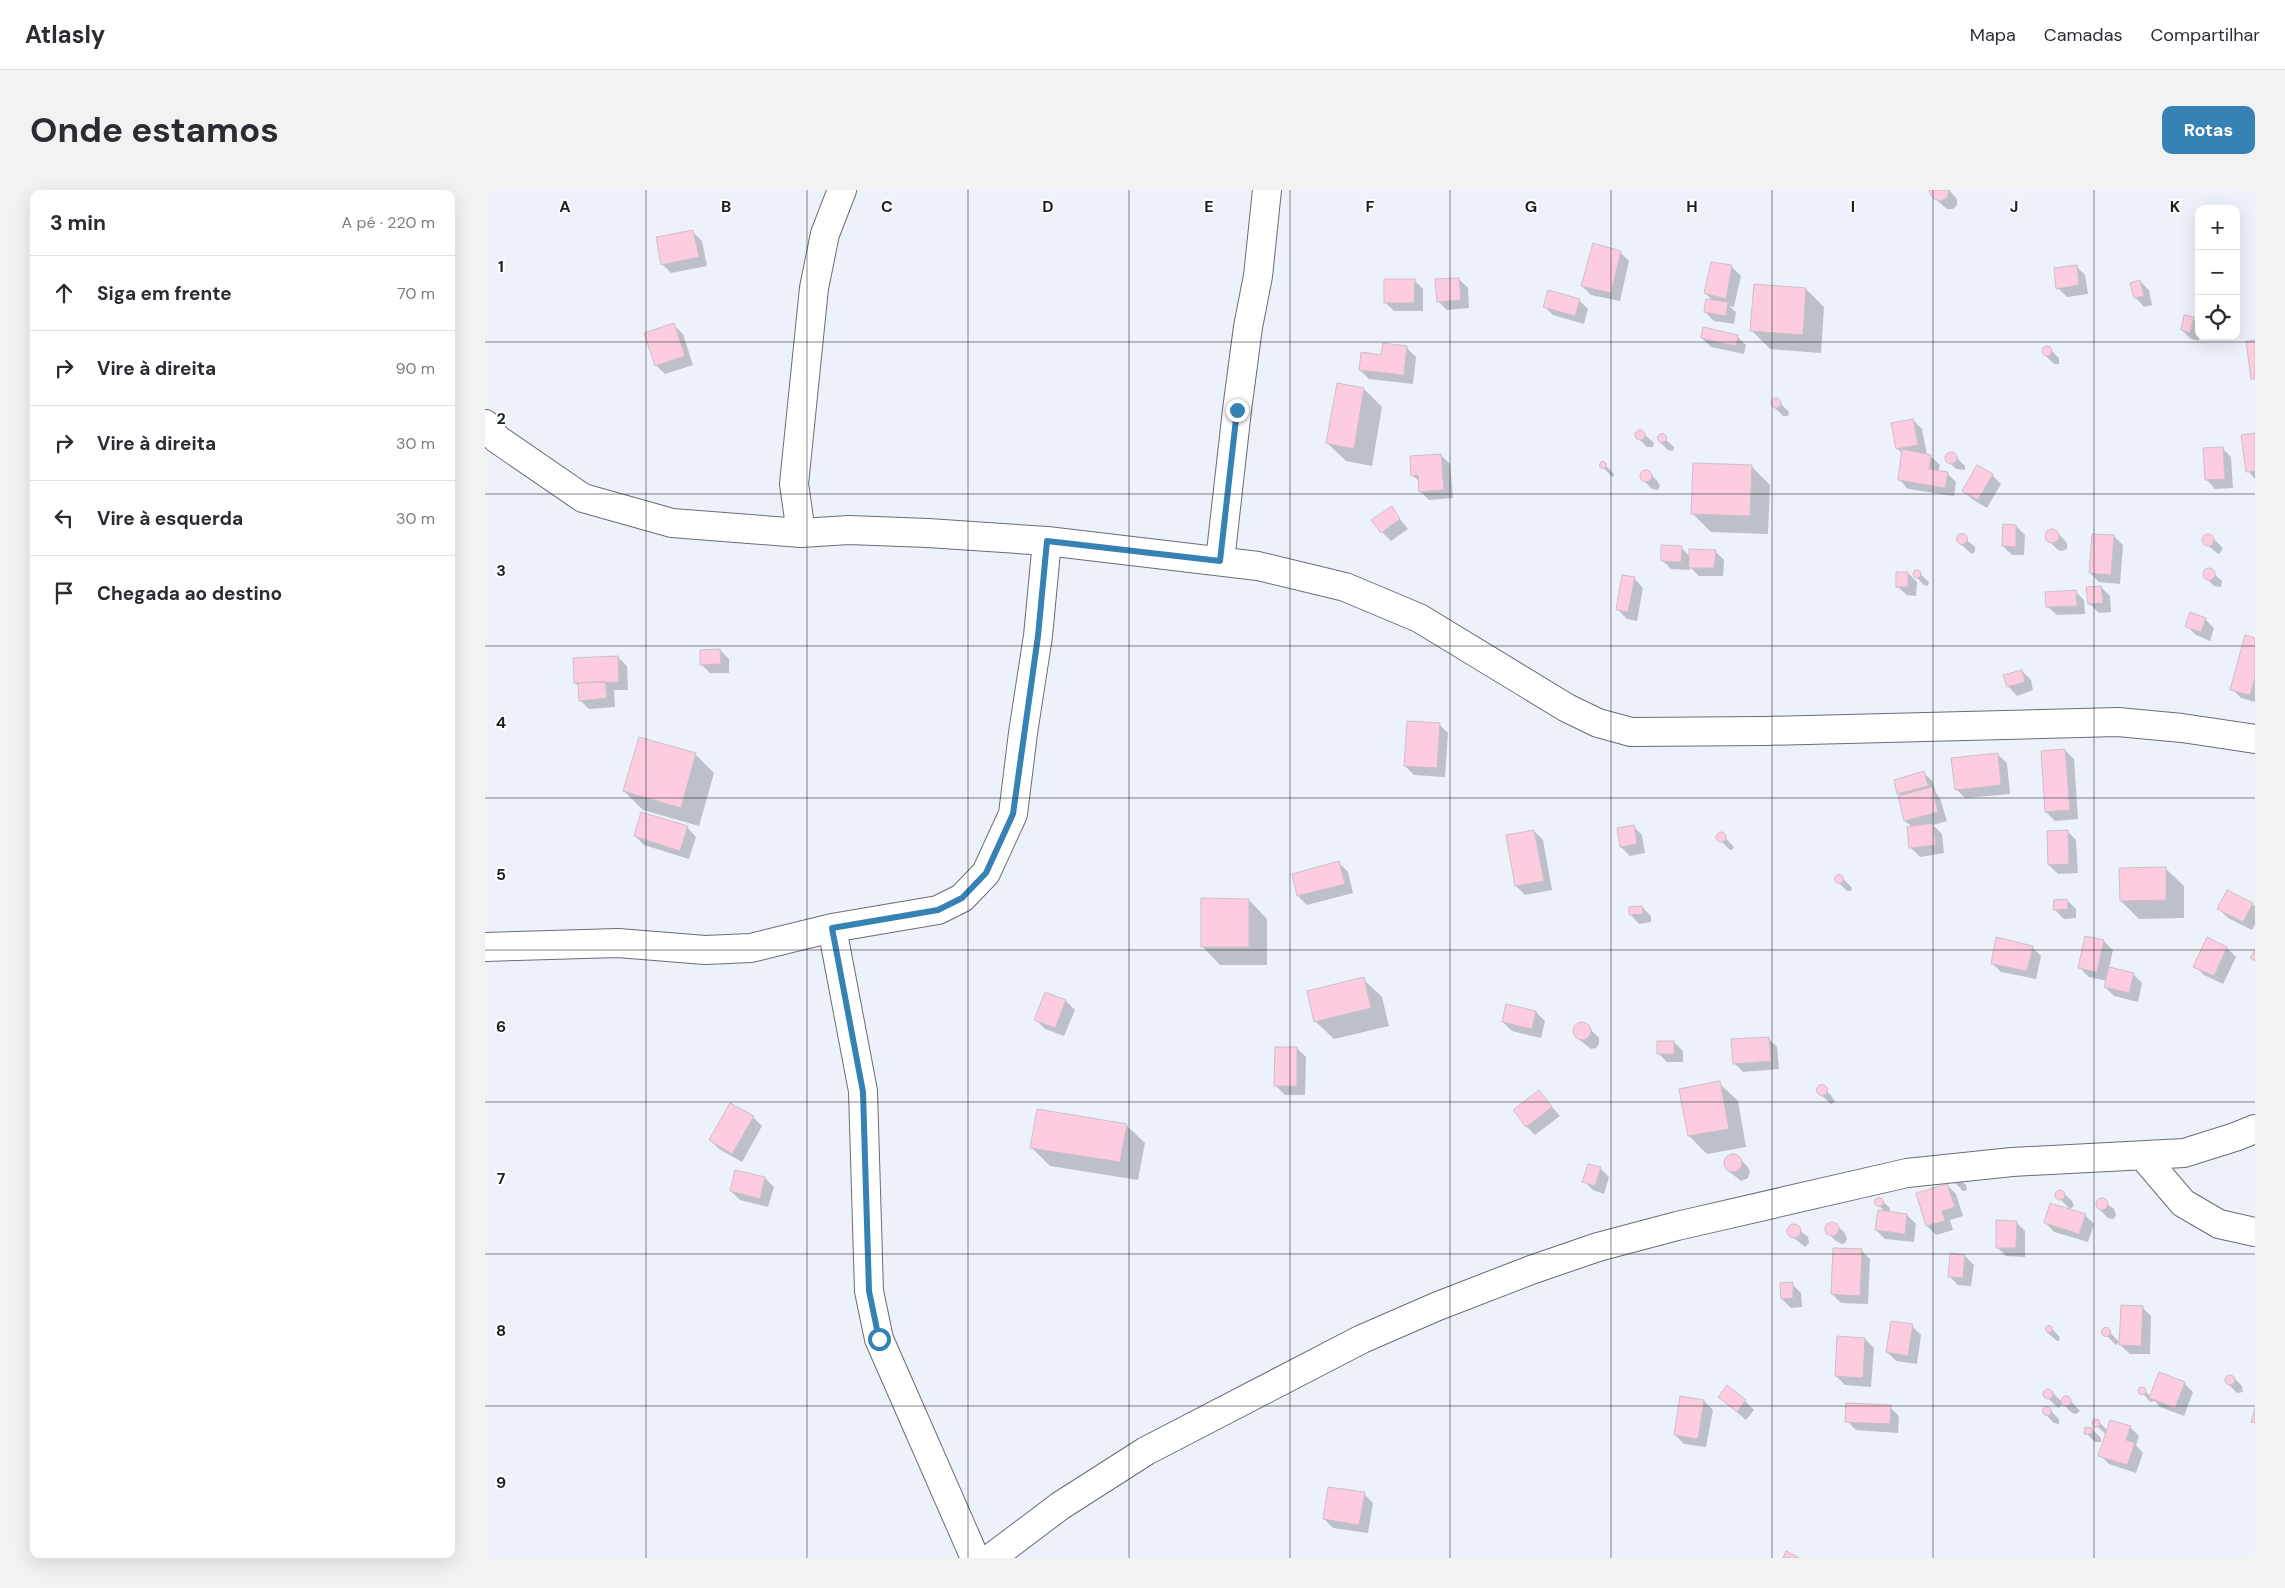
<!DOCTYPE html>
<html lang="pt">
<meta charset="utf-8">
<style>
:root{--surface:#fff;--page:#f2f2f3;--text:#2b2b33;--muted:#7c7c81;--line:#e1e1e2;--accent:#3682b5}
body{margin:0;font-family:"DM Sans",sans-serif;background:var(--page);color:var(--text)}
.controls{position:absolute;right:15px;top:15px;display:grid;overflow:hidden;border-radius:10px;box-shadow:0 5px 20px #0002}
.controls button{width:45px;height:45px;display:grid;place-items:center;padding:0;border:0;border-bottom:1px solid var(--line);background:var(--surface);color:var(--text);font:25px sans-serif}
.stop{position:absolute;width:15px;height:15px;margin:-11px;border:4px solid #3682b5;border-radius:50%;background:#fff}
.stop.end{background:#3682b5;border-color:#fff;box-shadow:0 1px 5px #0008}
.list{margin:0;padding:0;list-style:none}
h2{display:flex;justify-content:space-between;align-items:center;height:65px;margin:0;padding:0 20px;font-size:21px}
h2 small{font-size:16px;font-weight:400;color:var(--muted)}
.list li{display:grid;grid-template-columns:32px 1fr auto;gap:15px;align-items:center;box-sizing:border-box;height:75px;padding:0 20px;border-top:1px solid var(--line)}
.list b{display:block;font-size:19px;white-space:nowrap}
.list em{font-size:16px;font-style:normal;color:var(--muted)}
.icon{flex:none;width:28px;height:28px;fill:none;stroke:currentColor;stroke-width:2;stroke-linecap:round;stroke-linejoin:round}
.map{position:relative;flex:none;width:1770px;height:1368px;overflow:hidden;border-radius:10px}
header{display:flex;align-items:center;gap:30px;box-sizing:border-box;height:70px;padding:0 25px;background:var(--surface);border-bottom:1px solid var(--line)}
header strong{font-size:24px}
nav{display:flex;gap:28px;margin-inline-start:auto;font-size:18px}
.intro{display:flex;align-items:center;justify-content:space-between;box-sizing:border-box;height:120px;padding:0 30px}
h1{margin:0;font-size:35px}
.button{padding:12px 22px;border-radius:10px;background:var(--accent);color:#fff;font-size:18px;font-weight:700}
main{display:flex;gap:30px;padding:0 30px}
aside{flex:1;background:var(--surface);border-radius:10px;box-shadow:0 5px 20px #0002}
.map>svg:first-child{display:block}
</style>
<header>
<strong>Atlasly</strong>
<nav><a>Mapa</a><a>Camadas</a><a>Compartilhar</a></nav>
</header>
<div class="intro"><h1>Onde estamos</h1><a class="button">Rotas</a></div>
<main>
<aside>
<h2>3 min<small>A pé · 220 m</small></h2>
<ul class="list">
<li><svg class="icon" aria-label="ahead" viewBox="0 0 24 24"><path d="M12 20V5M6 11l6-6 6 6"/></svg><div><b>Siga em frente</b></div><em>70 m</em></li>
<li><svg class="icon" aria-label="right" viewBox="0 0 24 24"><path d="M7 20v-9h11M14 6l5 5-5 5"/></svg><div><b>Vire à direita</b></div><em>90 m</em></li>
<li><svg class="icon" aria-label="right" viewBox="0 0 24 24"><path d="M7 20v-9h11M14 6l5 5-5 5"/></svg><div><b>Vire à direita</b></div><em>30 m</em></li>
<li><svg class="icon" aria-label="left" viewBox="0 0 24 24"><path d="M17 20v-9H6M10 6l-5 5 5 5"/></svg><div><b>Vire à esquerda</b></div><em>30 m</em></li>
<li><svg class="icon" aria-label="arrive" viewBox="0 0 24 24"><path d="M6 21V4h12l-3 4 3 4H6"/></svg><div><b>Chegada ao destino</b></div></li>
</ul>
</aside>
<div class="map">
<svg width="1770" height="1368" viewBox="0 0 1770 1368">
<rect width="100%" height="100%" fill="#edf1fa"/>
<path fill="#0003" d="M1446,0H1464L1472,9V15L1468,19H1462L1448,7Z
M208,42L217,51L222,76L186,83L177,74Z
M1135,62L1144,71L1135,111L1106,105L1097,96Z
M1227,73L1247,77L1256,86L1249,117L1244,116L1251,122L1249,134L1229,131L1220,122L1228,111L1220,103Z
M1591,76L1600,85L1603,104L1582,107L1573,98Z
M974,89L983,98L984,118L962,120L953,111Z
M929,90L938,99V121H909L900,112Z
M1655,91L1664,100L1667,115L1659,117L1650,107Z
M1321,99L1339,117L1336,163L1285,159L1266,140Z
M1094,110L1103,119L1099,134L1068,125L1059,116Z
M1708,128L1714,134V151L1706,149L1697,140Z
M189,135L198,144L208,175L180,184L171,175Z
M1252,146L1261,155L1259,164L1226,157L1217,148Z
M899,155L922,158L931,167L928,194L884,189L875,180L897,166Z
M1559,159H1565L1574,168V174H1569L1559,164Z
M879,199L897,217L887,276L861,271L842,253Z
M1288,211H1293L1304,222L1303,226H1298L1289,217Z
M1428,230L1437,239L1442,265L1445,266L1455,275L1453,282L1462,283L1471,292L1469,306L1423,299L1414,289L1418,265L1412,258Z
M1153,242L1159,244L1169,253L1168,257H1162L1153,248Z
M1770,244V289L1763,281Z
M1175,245L1189,257L1188,261L1183,260L1174,251Z
M1737,258L1746,267L1748,298L1730,299L1721,289Z
M1464,263H1467L1480,276V280L1471,279L1462,270Z
M956,265L965,274L968,308L944,310L935,301V292L927,285Z
M1119,274L1128,283L1129,286L1127,287L1116,275Z
M1267,277L1285,295L1283,344L1226,342L1208,324Z
M1164,282L1173,292L1175,296L1173,300L1167,299L1158,290V283Z
M1507,285L1516,294L1502,318L1487,309L1478,300Z
M906,318L923,339L906,351L897,342Z
M1531,336L1540,345L1539,365H1527L1518,356Z
M1567,340H1570L1582,353V359L1577,361L1573,360L1564,351L1562,343Z
M1476,345L1490,357V362L1487,364L1472,351Z
M1629,346L1638,355L1635,394L1614,392L1605,383Z
M1721,346L1729,349L1738,358L1735,363L1733,364L1719,352Z
M1196,357L1205,367L1230,361L1239,370L1238,386H1214L1205,377V380L1186,379L1177,370Z
M1724,379L1737,391L1736,397L1729,396L1720,387L1719,382Z
M1432,381L1444,392L1443,396L1439,395L1430,386V383Z
M1423,383L1432,392L1431,406L1422,405L1412,396Z
M1149,388L1158,398L1152,431L1142,429L1133,420Z
M1616,397L1625,406L1626,422L1614,423L1605,414Z
M1590,401L1599,410L1600,424L1572,425L1562,416Z
M1720,429L1729,438L1725,451L1711,445L1702,436Z
M1770,449V512L1756,508L1747,499Z
M235,460L244,469V483H225L216,474Z
M133,467L142,476L143,500H129L130,517L104,519L95,510L94,496L90,493Z
M1537,481L1546,490L1548,500L1532,506L1523,496Z
M954,534L963,543L960,587L929,585L920,576Z
M1580,560L1589,569L1593,629L1570,631L1561,622Z
M210,564L229,583L214,636L158,620L139,601Z
M1512,564L1522,573L1525,604L1480,608L1471,599Z
M1439,583L1448,592L1451,603L1455,608L1462,631L1448,635L1457,644L1459,663L1435,667L1426,658L1427,637L1420,631L1417,607L1414,603Z
M1148,636L1157,645L1160,663L1145,666L1136,657L1133,639Z
M202,637L211,647L204,669L159,655L150,646Z
M1049,641L1058,650L1067,700L1040,705L1031,696L1022,646Z
M1582,641L1591,650L1593,683L1573,684L1564,675Z
M1236,643L1249,657L1247,660H1245L1232,647Z
M854,673L863,682L868,703L822,715L813,706L808,685Z
M1680,678L1699,696V728L1654,729L1636,711Z
M1356,686L1367,698L1366,701H1362L1353,692V687Z
M1743,702L1770,716V735L1767,740L1743,728L1734,719Z
M764,710L782,729V775H735L717,756Z
M1582,710L1591,719V728L1579,729L1570,720Z
M1157,717L1166,726V732L1154,734L1145,724Z
M1723,749L1742,758L1751,767L1738,794L1719,785L1710,776Z
M1619,751L1628,760L1624,778L1648,784L1657,793L1653,812L1629,806L1620,797L1622,791L1604,787L1595,778Z
M1547,757L1556,766L1551,789L1516,782L1507,773Z
M878,789L897,807L904,836L849,849L830,831Z
M561,804L581,811L590,820L579,846L560,839L551,830Z
M1051,822L1060,831L1056,848L1027,841L1018,832Z
M1099,833L1114,848V854L1111,858L1106,859L1091,847L1089,838L1092,834Z
M1283,848L1292,857L1294,879L1258,882L1249,873Z
M1189,852L1198,861V872H1182L1173,863Z
M812,858L821,867L820,905H800L791,896Z
M1234,893L1253,911L1261,957L1222,964L1204,946Z
M1335,896L1346,905L1350,912L1346,914L1333,902Z
M1054,902L1075,926L1050,945L1041,936Z
M245,915L268,927L277,936L257,972L234,959L225,950Z
M641,935L660,953L653,990L565,976L547,958Z
M1248,965L1253,967L1262,976L1265,981L1263,988L1256,991L1242,980L1240,975V969Z
M1115,978L1124,987L1119,1004L1108,1000L1099,991Z
M1472,986L1481,995L1482,1000L1478,1001L1466,989Z
M280,988L289,997L283,1017L255,1010L246,1001Z
M1462,995L1471,1004L1478,1026L1465,1030L1468,1040L1451,1045L1442,1036L1432,1004Z
M1574,1001L1578,1002L1587,1011L1589,1016L1585,1019L1572,1006Z
M1616,1009L1629,1019L1631,1025L1629,1029L1623,1028L1614,1019L1613,1012Z
M1396,1010L1405,1018V1023L1422,1025L1431,1034L1429,1052L1400,1049L1391,1040L1400,1023L1391,1011Z
M1600,1025L1609,1034L1603,1052L1569,1042L1560,1032Z
M1531,1032L1540,1041V1067L1521,1066L1512,1057Z
M1345,1033L1350,1034L1360,1043L1362,1049L1360,1053L1357,1054L1351,1051L1342,1042V1035Z
M1308,1035L1323,1047L1324,1053L1320,1057L1304,1044L1305,1036Z
M1376,1060L1385,1069L1383,1114L1356,1113L1347,1104Z
M1480,1066L1489,1075L1486,1096L1473,1095L1464,1086Z
M1307,1094L1316,1103L1317,1117L1306,1118L1297,1109Z
M1657,1117L1666,1126L1665,1164H1645L1635,1155Z
M1427,1136L1436,1145L1432,1174L1411,1171L1402,1162Z
M1562,1138H1566L1575,1147L1574,1151H1572L1562,1142Z
M1619,1139H1622L1634,1152L1631,1155L1618,1142Z
M1380,1149L1389,1158L1386,1197L1360,1195L1351,1186Z
M1743,1187H1748L1757,1196L1758,1202L1752,1203L1743,1194L1741,1190Z
M1699,1193L1708,1202L1699,1226L1675,1217L1670,1211L1665,1212L1655,1200L1658,1199L1666,1207Z
M1561,1202H1567L1577,1212L1578,1208L1584,1209L1595,1221L1591,1224L1587,1223L1578,1214L1573,1218L1560,1205Z
M1234,1207L1260,1211L1269,1220L1261,1230Z
M1219,1211L1228,1220L1221,1257L1199,1254L1190,1245Z
M1405,1217L1414,1226L1413,1243L1371,1240L1362,1231Z
M1560,1220H1565L1574,1229V1234L1569,1233L1560,1224Z
M1609,1230L1614,1232L1623,1241L1645,1237L1654,1246L1651,1255L1658,1263L1651,1283L1624,1274L1615,1265L1622,1245L1608,1233Z
M1607,1239L1616,1248V1252H1610L1601,1243Z
M879,1304L888,1313L883,1343L848,1338L839,1329Z"/>
<path fill="#fdcce0" stroke="#cbc1c5" d="M1464,0L1462,8L1456,11L1449,9L1445,4L1444,0Z
M208,40L214,67L176,75L171,47Z
M1108,53L1136,61L1126,103L1096,96Z
M1226,72L1247,75L1241,109L1219,103Z
M1592,75L1594,95L1571,99L1569,78Z
M974,88L976,110L952,112L950,89Z
M899,89H930L929,113H899Z
M1655,90L1659,106L1649,108L1645,93Z
M1269,94L1321,98L1318,145L1265,141Z
M1063,100L1095,109L1090,126L1058,117Z
M1221,109L1243,112L1241,126L1219,122Z
M1699,125L1709,127L1705,143L1696,140Z
M189,133L200,166L170,176L159,143Z
M1218,137L1253,145L1251,156L1216,148Z
M1770,150V189H1766L1761,151Z
M898,153L922,156L919,185L874,180L876,162L896,165Z
M1557 161a5 5 0 1 1 10 0a5 5 0 1 1-10 0Z
M852,193L879,198L869,259L841,253Z
M1286 213a5 5 0 1 1 10 0a5 5 0 1 1-10 0Z
M1428,229L1433,255L1411,259L1406,233Z
M1150 245a5 5 0 1 1 10 0a5 5 0 1 1-10 0Z
M1770,243V281L1761,282L1756,245Z
M1172.5 248a4.5 4.5 0 1 1 9 0a4.5 4.5 0 1 1-9 0Z
M1738,257L1740,289L1720,290L1718,258Z
M1417,259L1446,265L1444,279L1463,282L1460,298L1413,290Z
M1460 268a6 6 0 1 1 12 0a6 6 0 1 1-12 0Z
M956,264L959,300L934,302L933,285L926,286L925,266Z
M1114.5 275a3.5 3.5 0 1 1 7 0a3.5 3.5 0 1 1-7 0Z
M1208,273L1267,275L1265,326L1206,324Z
M1492,275L1508,284L1493,310L1477,301Z
M1155 286a6 6 0 1 1 12 0a6 6 0 1 1-12 0Z
M907,316L915,329L896,343L886,330Z
M1518,334L1531,335V357L1517,356Z
M1560 346a7 7 0 1 1 14 0a7 7 0 1 1-14 0Z
M1471.5 349a5.5 5.5 0 1 1 11 0a5.5 5.5 0 1 1-11 0Z
M1607,344L1629,345L1626,385L1604,383Z
M1717 350a6 6 0 1 1 12 0a6 6 0 1 1-12 0Z
M1176,355L1197,356L1196,372L1176,371Z
M1204,359L1231,360L1229,378H1204Z
M1718 384a6 6 0 1 1 12 0a6 6 0 1 1-12 0Z
M1428 384a4 4 0 1 1 8 0a4 4 0 1 1-8 0Z
M1411,382H1423V397H1411Z
M1137,385L1150,387L1143,422L1131,420Z
M1616,396L1618,413L1603,414L1601,397Z
M1591,400L1592,416L1561,417L1560,402Z
M1705,422L1721,428L1716,442L1700,437Z
M1760,445L1770,448V487L1765,505L1745,500Z
M235,459L236,474L215,475V460Z
M133,466L134,492L89,493L88,468Z
M1537,480L1540,492L1522,497L1518,485Z
M120,491L122,508L94,511L93,493Z
M922,531L955,533L952,578L919,576Z
M154,547L211,563L196,618L138,601Z
M1580,559L1585,620L1560,622L1556,561Z
M1513,563L1516,595L1470,600L1466,568Z
M1439,581L1443,596L1412,604L1409,590Z
M1447,597L1453,622L1419,631L1413,606Z
M156,622L203,636L195,661L149,646Z
M1448,633L1451,655L1424,658L1422,637Z
M1149,635L1152,654L1135,657L1132,638Z
M1049,640L1059,691L1030,696L1021,645Z
M1583,640L1584,674L1563,675L1562,641Z
M1231 647a5 5 0 1 1 10 0a5 5 0 1 1-10 0Z
M854,671L860,694L812,706L807,684Z
M1681,677V710L1635,711L1634,678Z
M1349.5 689a4.5 4.5 0 1 1 9 0a4.5 4.5 0 1 1-9 0Z
M1742,700L1768,713L1758,732L1732,719Z
M716,708L764,709V757H716Z
M1582,709L1583,719L1568,720L1569,710Z
M1157,716L1158,724L1144,725V717Z
M1600,746L1619,750L1612,782L1593,778Z
M1511,747L1548,756L1542,781L1506,774Z
M1722,747L1742,757L1729,786L1708,777Z
M1770,760V771L1765,768Z
M1624,777L1649,783L1644,803L1619,797Z
M879,787L886,818L829,832L822,801Z
M560,802L581,810L570,838L549,830Z
M1021,814L1051,821L1047,839L1017,832Z
M1088 841a9 9 0 1 1 18 0a9 9 0 1 1-18 0Z
M1284,847L1286,871L1248,874L1246,849Z
M1172,851H1189V864H1172Z
M790,857H812V896H789Z
M1235,891L1244,939L1203,946L1194,899Z
M1331.5 900a5.5 5.5 0 1 1 11 0a5.5 5.5 0 1 1-11 0Z
M1054,900L1067,917L1041,937L1028,920Z
M245,913L269,926L247,964L224,950Z
M552,919L642,934L635,972L545,958Z
M1239 973a9 9 0 1 1 18 0a9 9 0 1 1-18 0Z
M1103,974L1116,977L1110,996L1097,992Z
M250,980L280,987L275,1009L245,1001Z
M1462,994L1470,1017L1457,1021L1460,1031L1441,1036L1431,1003Z
M1570 1005a5 5 0 1 1 10 0a5 5 0 1 1-10 0Z
M1389.5 1012a4.5 4.5 0 1 1 9 0a4.5 4.5 0 1 1-9 0Z
M1611 1014a6 6 0 1 1 12 0a6 6 0 1 1-12 0Z
M1565,1013L1601,1024L1594,1044L1559,1033Z
M1393,1020L1422,1024L1420,1044L1390,1040Z
M1511,1030L1532,1031L1531,1058H1511Z
M1340 1039a7 7 0 1 1 14 0a7 7 0 1 1-14 0Z
M1302 1041a7 7 0 1 1 14 0a7 7 0 1 1-14 0Z
M1348,1058L1377,1059L1375,1106L1346,1104Z
M1465,1063L1480,1065L1478,1088L1463,1087Z
M1308,1092V1108L1296,1109L1295,1093Z
M1636,1115L1658,1116L1656,1156L1634,1155Z
M1406,1131L1428,1134L1423,1166L1401,1162Z
M1560.5 1139a3.5 3.5 0 1 1 7 0a3.5 3.5 0 1 1-7 0Z
M1616.5 1142a4.5 4.5 0 1 1 9 0a4.5 4.5 0 1 1-9 0Z
M1352,1146L1380,1148L1378,1188L1350,1186Z
M1674,1182L1700,1192L1690,1218L1664,1208Z
M1740 1190a5 5 0 1 1 10 0a5 5 0 1 1-10 0Z
M1242,1195L1261,1210L1252,1222L1233,1207Z
M1653 1201a4 4 0 1 1 8 0a4 4 0 1 1-8 0Z
M1558 1204a5 5 0 1 1 10 0a5 5 0 1 1-10 0Z
M1576 1211a5 5 0 1 1 10 0a5 5 0 1 1-10 0Z
M1195,1206L1219,1210L1213,1249L1189,1245Z
M1361,1213L1406,1215L1405,1234L1360,1232Z
M1557.5 1221a4.5 4.5 0 1 1 9 0a4.5 4.5 0 1 1-9 0Z
M1770,1218V1233L1766,1232Z
M1607 1233a4 4 0 1 1 8 0a4 4 0 1 1-8 0Z
M1625,1230L1646,1236L1641,1250L1650,1253L1642,1275L1613,1266Z
M1600,1237L1608,1238L1607,1244H1599Z
M843,1297L880,1302L874,1335L838,1329Z
M1301,1361L1313,1367V1368H1298Z"/>
<g fill="none" stroke-linecap="round" stroke-linejoin="round">
<defs>
<path id="minor" d="M0,234L12,249L98,308L187,333L316,343L309,294L329,98L340,44L357,0
M316,343L364,340L443,343L562,351L773,376L860,397L934,428L1082,518L1113,533L1146,542L1279,541L1633,532L1697,538L1770,549
M735,371L752,220L763,137L773,86L782,0
M347,738L378,901L384,1101L394,1149L490,1368
M0,757L133,753L220,760L266,758L347,738L453,720L477,708L501,683L528,624L538,543L553,446L562,351
M1658,966L1698,1013L1734,1034L1770,1042
M506,1368L575,1316L661,1261L877,1149L953,1116L1046,1080L1113,1057L1192,1036L1422,983L1527,972L1699,963L1750,947L1770,939"/>
</defs>
<use href="#minor" stroke="#6a6d74" stroke-width="30"/>
<use href="#minor" stroke="#fff" stroke-width="28"/>
</g>
<g fill="none" stroke-linecap="round" stroke-linejoin="round">
<path stroke="#3682b5" stroke-width="6" d="M394,1149L384,1101L378,902L347,738L453,720L477,708L501,683L528,624L553,446L562,351L735,371L752,220"/>
</g>
<path fill="none" stroke="#1d1f22" stroke-width="1" stroke-opacity="0.55" d="M161,0V1368M322,0V1368M483,0V1368M644,0V1368M805,0V1368M965,0V1368M1126,0V1368M1287,0V1368M1448,0V1368M1609,0V1368M0,152H1770M0,304H1770M0,456H1770M0,608H1770M0,760H1770M0,912H1770M0,1064H1770M0,1216H1770"/>
<g font-size="16" text-anchor="middle" font-weight="bold" fill="#1d1f22" stroke="#fefefe" stroke-width="4" stroke-linejoin="round" paint-order="stroke">
<text x="80" y="22">A</text>
<text x="241" y="22">B</text>
<text x="402" y="22">C</text>
<text x="563" y="22">D</text>
<text x="724" y="22">E</text>
<text x="885" y="22">F</text>
<text x="1046" y="22">G</text>
<text x="1207" y="22">H</text>
<text x="1368" y="22">I</text>
<text x="1529" y="22">J</text>
<text x="1690" y="22">K</text>
<text x="16" y="82">1</text>
<text x="16" y="234">2</text>
<text x="16" y="386">3</text>
<text x="16" y="538">4</text>
<text x="16" y="690">5</text>
<text x="16" y="842">6</text>
<text x="16" y="994">7</text>
<text x="16" y="1146">8</text>
<text x="16" y="1298">9</text>
</g>
</svg>
<div class="controls">
<button>+</button>
<button>−</button>
<button><svg class="icon" aria-label="locate" viewBox="0 0 24 24"><circle cx="12" cy="12" r="6"/><path d="M12 2v4M12 18v4M2 12h4M18 12h4"/></svg></button>
</div>
<div class="stop" style="left:394px;top:1149px"></div>
<div class="stop end" style="left:752px;top:220px"></div>
</div>
</main>
